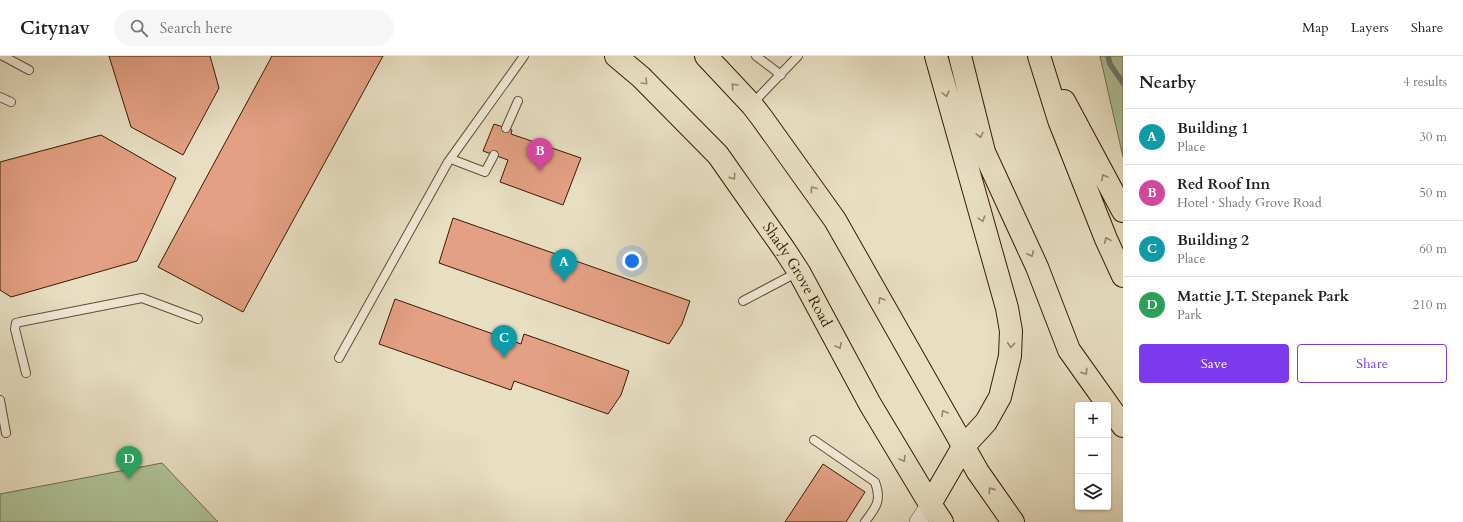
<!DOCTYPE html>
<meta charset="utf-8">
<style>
:root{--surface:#fff;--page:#f6f6f6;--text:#222;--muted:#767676;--line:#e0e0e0;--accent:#7c3aed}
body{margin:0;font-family:Cardo,serif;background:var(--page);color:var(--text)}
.controls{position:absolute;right:12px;bottom:12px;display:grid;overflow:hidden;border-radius:4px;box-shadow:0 1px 3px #0004}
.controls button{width:36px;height:36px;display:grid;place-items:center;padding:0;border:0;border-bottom:1px solid var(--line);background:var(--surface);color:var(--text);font:20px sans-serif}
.you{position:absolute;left:632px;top:205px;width:14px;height:14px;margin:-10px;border:3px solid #fff;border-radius:50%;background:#1a73e8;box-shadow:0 0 0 6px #1a73e833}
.badge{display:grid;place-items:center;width:26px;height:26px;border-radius:50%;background:var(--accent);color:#fff;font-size:13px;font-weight:700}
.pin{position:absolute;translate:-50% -33px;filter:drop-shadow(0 1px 2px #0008)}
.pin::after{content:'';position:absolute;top:21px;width:14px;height:12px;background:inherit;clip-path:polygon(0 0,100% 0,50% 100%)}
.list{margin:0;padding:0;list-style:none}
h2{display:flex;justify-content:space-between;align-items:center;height:52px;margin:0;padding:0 16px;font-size:17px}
h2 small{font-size:13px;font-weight:400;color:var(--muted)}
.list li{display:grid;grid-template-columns:26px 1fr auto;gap:12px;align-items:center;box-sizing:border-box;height:56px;padding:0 16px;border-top:1px solid var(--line)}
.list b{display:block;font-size:15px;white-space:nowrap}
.list p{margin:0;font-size:13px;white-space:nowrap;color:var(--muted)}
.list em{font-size:13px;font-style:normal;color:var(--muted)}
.actions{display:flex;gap:8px;padding:12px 16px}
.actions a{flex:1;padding:9px 0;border:1px solid var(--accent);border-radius:4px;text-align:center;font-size:14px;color:var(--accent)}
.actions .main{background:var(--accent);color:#fff}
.icon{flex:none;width:22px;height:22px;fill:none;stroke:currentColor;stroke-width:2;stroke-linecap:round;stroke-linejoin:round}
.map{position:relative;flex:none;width:1123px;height:466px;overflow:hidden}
header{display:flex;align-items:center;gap:24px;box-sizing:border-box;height:56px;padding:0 20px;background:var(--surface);border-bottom:1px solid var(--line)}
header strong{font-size:19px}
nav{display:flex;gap:22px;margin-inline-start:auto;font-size:14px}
.search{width:280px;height:36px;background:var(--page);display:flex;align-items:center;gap:10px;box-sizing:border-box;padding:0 14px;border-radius:22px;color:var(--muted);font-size:15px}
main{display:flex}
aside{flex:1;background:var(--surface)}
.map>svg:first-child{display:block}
</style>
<header>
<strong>Citynav</strong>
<div class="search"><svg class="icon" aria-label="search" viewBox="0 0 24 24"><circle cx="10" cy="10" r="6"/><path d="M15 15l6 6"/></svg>Search here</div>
<nav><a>Map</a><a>Layers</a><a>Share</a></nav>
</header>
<main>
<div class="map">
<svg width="1123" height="466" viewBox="0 0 1123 466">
<rect width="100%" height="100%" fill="#e8dfc3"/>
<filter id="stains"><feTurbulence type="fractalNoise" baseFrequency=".005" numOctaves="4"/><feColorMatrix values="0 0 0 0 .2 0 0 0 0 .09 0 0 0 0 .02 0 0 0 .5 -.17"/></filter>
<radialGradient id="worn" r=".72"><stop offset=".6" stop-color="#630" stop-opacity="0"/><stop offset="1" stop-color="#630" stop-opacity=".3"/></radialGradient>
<path fill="#afc399" stroke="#74704e" d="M1100,0H1123V101Z
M162,407L218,466H0V438Z"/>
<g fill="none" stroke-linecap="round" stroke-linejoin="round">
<path stroke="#727b71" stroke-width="5.5" d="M1108,0L1110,8L1123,27"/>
</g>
<path fill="#e3a084" stroke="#381c02" d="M109,0H210L219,32L183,99L131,71Z
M272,0H383L243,256L158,211Z
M494,68L512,74L511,78L581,102L563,149L500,126L508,104L483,95Z
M101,79L176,122L137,205L11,241L0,234V106Z
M453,162L690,245L682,268L669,288L439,207Z
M395,243L521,288L524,278L629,315L621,339L608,358L514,325L511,334L379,288Z
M823,408L865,436L846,466H785Z"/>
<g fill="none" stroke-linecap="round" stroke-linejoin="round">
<defs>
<path id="service" d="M3,0L29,14
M756,0L781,19
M0,41L11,46
M752,48L798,0
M506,72L518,45
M451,103L485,116L494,99
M743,245L798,216
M339,302L448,106L524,0
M26,317L15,273L16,267L20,266L142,242L198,263
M0,344L6,377
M814,384L875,426C882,445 876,451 865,466"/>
<path id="minor" d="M918,466L930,448"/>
<g id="primary">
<path id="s1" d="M616,0L641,21L718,99L784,193L799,216L870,348L930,448L942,466"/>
<path d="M706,0L752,49L762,62L835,164L978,416L1013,466"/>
<path d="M930,448L963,391"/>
</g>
<path id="motorway" d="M936,0L1007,252L1011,275L1010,300L1000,341L986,366L963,391
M960,0L984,96L1037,211L1069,294L1123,370
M1039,0L1059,64L1106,183L1123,220
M1064,45L1123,155"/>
</defs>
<use href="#service" stroke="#644d32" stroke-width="10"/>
<use href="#minor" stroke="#644d32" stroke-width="18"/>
<use href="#primary" stroke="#381c02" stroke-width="24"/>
<use href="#motorway" stroke="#381c02" stroke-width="24"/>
<use href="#service" stroke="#f0ead8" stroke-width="8"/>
<use href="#minor" stroke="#f0ead8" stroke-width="17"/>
<use href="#primary" stroke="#e8dfc3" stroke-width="22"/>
<use href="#motorway" stroke="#e8dfc3" stroke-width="22"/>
</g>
<defs><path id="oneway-chevron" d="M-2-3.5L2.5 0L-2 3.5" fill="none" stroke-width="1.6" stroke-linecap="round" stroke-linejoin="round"/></defs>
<g stroke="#99876c">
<use href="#oneway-chevron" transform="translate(645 26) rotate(45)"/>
<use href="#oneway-chevron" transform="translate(734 30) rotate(-133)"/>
<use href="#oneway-chevron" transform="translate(946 38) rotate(75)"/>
<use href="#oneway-chevron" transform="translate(980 79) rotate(76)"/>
<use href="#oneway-chevron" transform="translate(733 121) rotate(55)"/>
<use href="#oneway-chevron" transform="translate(1104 121) rotate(-118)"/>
<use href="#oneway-chevron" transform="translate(813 133) rotate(-126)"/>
<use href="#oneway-chevron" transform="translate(982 163) rotate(73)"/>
<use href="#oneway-chevron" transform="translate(1107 184) rotate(-114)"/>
<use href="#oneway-chevron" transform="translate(1031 198) rotate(65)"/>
<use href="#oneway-chevron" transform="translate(881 244) rotate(-120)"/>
<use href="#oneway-chevron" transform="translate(1011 289) rotate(94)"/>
<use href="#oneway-chevron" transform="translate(839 290) rotate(62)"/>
<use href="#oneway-chevron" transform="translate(1085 316) rotate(55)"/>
<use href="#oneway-chevron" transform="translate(944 357) rotate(-119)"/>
<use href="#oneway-chevron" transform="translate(903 403) rotate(59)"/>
<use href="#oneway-chevron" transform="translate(991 434) rotate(-125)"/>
</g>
<g text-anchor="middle" stroke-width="3" stroke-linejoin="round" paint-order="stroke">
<g font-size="15" fill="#381c02" stroke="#f0ead8">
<text dy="5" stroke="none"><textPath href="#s1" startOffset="286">Shady Grove Road</textPath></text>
</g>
</g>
<rect width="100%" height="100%" filter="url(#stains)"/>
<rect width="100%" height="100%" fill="url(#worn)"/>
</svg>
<div class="controls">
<button>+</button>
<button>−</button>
<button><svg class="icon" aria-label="layers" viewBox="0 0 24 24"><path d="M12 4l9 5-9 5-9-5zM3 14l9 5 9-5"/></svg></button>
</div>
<div class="you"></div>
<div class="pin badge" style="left:564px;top:226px;background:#0f9aa8">A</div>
<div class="pin badge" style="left:540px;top:115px;background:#d1479c">B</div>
<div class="pin badge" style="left:504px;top:302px;background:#0f9aa8">C</div>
<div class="pin badge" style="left:129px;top:423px;background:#2e9e5b">D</div>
</div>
<aside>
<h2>Nearby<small>4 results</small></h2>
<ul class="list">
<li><span class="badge" style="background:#0f9aa8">A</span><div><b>Building 1</b><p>Place</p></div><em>30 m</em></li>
<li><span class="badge" style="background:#d1479c">B</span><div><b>Red Roof Inn</b><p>Hotel · Shady Grove Road</p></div><em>50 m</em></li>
<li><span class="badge" style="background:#0f9aa8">C</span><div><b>Building 2</b><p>Place</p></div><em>60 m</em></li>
<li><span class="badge" style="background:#2e9e5b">D</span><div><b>Mattie J.T. Stepanek Park</b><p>Park</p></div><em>210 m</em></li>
</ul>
<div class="actions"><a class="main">Save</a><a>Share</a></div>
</aside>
</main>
